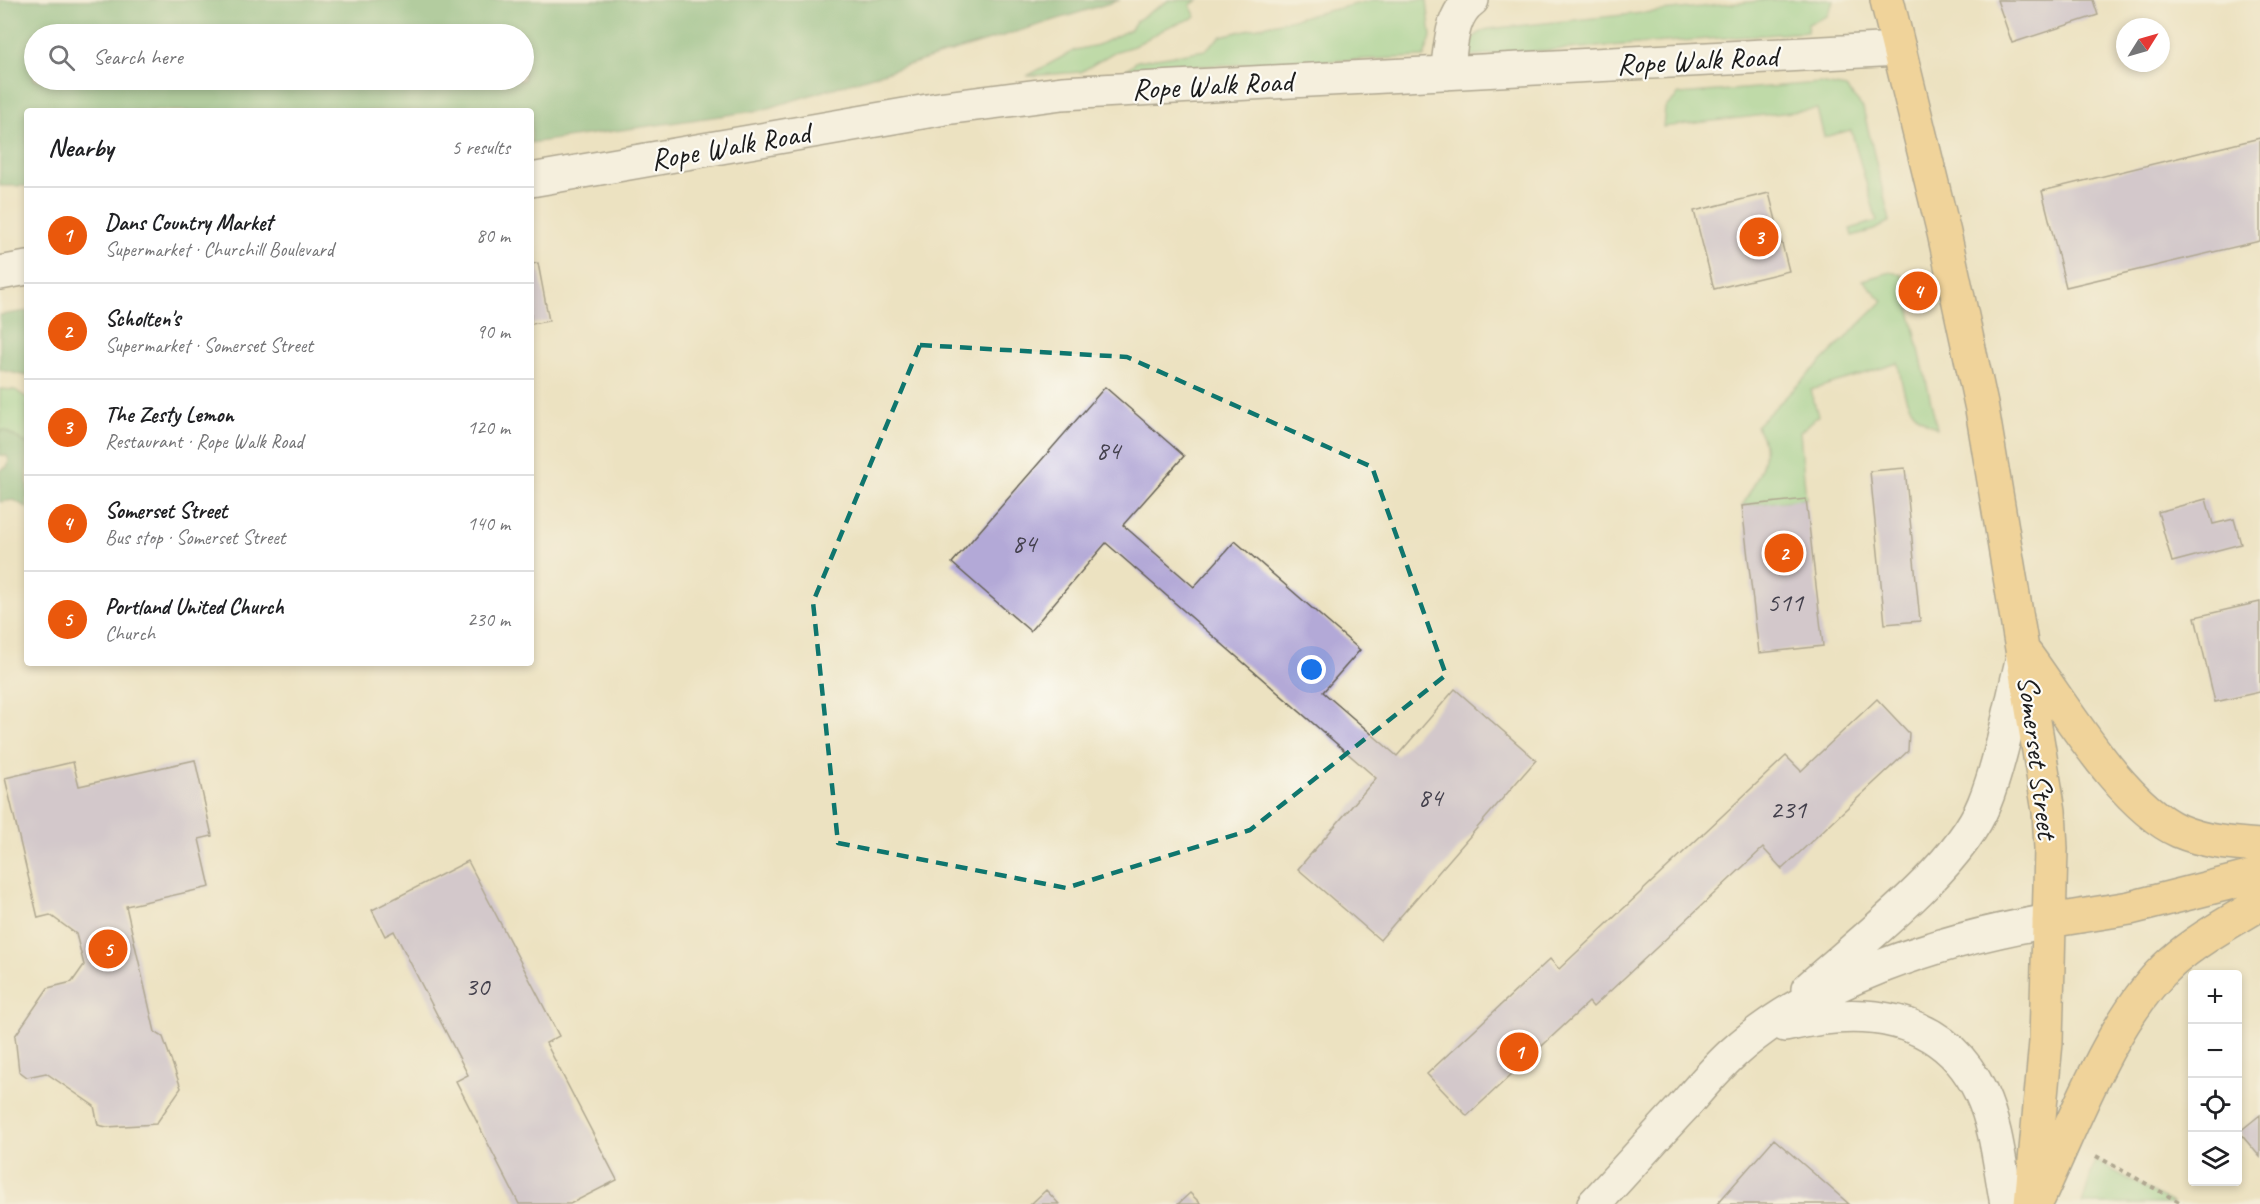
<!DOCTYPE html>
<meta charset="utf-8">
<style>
:root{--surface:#fff;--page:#f2f2f2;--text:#202124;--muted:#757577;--line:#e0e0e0;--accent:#ea580c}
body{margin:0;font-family:Caveat,sans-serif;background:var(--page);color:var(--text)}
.controls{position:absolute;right:18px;bottom:18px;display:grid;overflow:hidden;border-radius:6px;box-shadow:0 3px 9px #0003}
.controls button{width:54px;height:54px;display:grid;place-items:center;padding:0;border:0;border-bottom:2px solid var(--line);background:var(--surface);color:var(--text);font:30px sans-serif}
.compass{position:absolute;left:2116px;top:18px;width:54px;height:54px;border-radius:50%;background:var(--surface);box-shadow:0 3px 9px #0003;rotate:53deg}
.you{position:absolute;left:1312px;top:670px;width:21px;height:21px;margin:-15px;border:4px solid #fff;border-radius:50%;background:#1a73e8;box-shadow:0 0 0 9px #1a73e833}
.badge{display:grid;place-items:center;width:39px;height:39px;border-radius:50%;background:var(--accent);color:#fff;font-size:20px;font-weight:700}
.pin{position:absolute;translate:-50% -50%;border:3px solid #fff;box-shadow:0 2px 6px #0006}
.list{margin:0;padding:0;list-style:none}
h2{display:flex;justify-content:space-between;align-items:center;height:78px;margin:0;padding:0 24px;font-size:26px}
h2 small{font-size:20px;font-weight:400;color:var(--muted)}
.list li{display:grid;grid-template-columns:39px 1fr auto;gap:18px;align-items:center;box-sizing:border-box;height:96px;padding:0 24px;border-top:2px solid var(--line)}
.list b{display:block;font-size:22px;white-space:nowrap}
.list p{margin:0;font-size:20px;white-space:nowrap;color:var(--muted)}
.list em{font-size:20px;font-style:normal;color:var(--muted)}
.icon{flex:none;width:33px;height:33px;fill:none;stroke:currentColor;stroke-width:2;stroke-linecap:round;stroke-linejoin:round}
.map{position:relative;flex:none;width:2260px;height:1204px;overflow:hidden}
.search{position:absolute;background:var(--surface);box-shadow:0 3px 9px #0003;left:24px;top:24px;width:510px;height:66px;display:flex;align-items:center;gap:15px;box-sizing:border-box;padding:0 21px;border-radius:33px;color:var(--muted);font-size:22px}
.panel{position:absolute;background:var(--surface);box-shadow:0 3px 9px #0003;left:24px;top:108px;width:510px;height:558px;border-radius:6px}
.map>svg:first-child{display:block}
</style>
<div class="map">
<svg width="2260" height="1204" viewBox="0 0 2260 1204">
<rect width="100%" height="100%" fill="#fdfcf7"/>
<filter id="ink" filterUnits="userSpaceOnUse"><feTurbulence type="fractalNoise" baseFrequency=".0167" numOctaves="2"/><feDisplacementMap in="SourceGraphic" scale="12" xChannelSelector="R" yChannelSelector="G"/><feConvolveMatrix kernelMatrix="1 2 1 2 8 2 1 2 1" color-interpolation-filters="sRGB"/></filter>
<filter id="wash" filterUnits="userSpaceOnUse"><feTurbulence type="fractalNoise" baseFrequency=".008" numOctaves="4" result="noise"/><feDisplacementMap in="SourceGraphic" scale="24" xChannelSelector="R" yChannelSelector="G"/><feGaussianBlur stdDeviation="1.35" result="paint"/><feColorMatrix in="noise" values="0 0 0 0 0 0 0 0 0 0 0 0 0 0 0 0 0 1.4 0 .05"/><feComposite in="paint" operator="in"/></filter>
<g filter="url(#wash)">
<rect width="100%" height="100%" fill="#ece2c1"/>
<path fill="#87d08b" stroke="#527654" stroke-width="1.5" d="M1169,0H1198L1190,5L1196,17L1168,27L1134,46L1114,52L1081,72L1027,76L1075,50L1098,45L1131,29L1136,21Z
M1373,0H1427L1431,37L1424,57L1127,69L1137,61L1205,50L1221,36Z
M1768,0H1834L1827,16L1808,24L1807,32L1468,56C1467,41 1475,34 1488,29Z
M1820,83L1846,88L1863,108L1890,221L1874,230L1852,236L1850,229L1877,221L1851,130L1824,137L1817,109L1663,127L1665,108L1679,94Z
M1891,272L1902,275L1937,428C1904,414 1904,394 1898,363L1811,390L1818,416L1800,432L1806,499L1742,506C1756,481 1776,453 1756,426L1883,301L1863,280Z
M0,389L15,390L27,398V444L4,430L0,432Z
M2095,1161L2098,1162L2174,1204H2082Z"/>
<path fill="#6db277" stroke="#44674a" stroke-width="1.5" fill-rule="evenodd" d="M0,0H1120L762,110L531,143V111H27V186H0ZM34,34H524V80H34Z
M27,311V376L0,370V315Z
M4,430L27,444V508L14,500L0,502V470L7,467L9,461L7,456L0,455V432Z"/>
<g id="blocks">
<path fill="#b3a9d7" d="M1997,0H2093L2098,15L2012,43Z
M2260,138V241L2066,287L2042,191Z
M1769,193L1789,271L1714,289L1694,211Z
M538,263L549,321L531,324V264Z
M1105,387L1184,456L1123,525L1194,587L1235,541L1360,650L1323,692L1397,756L1455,689L1536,760L1380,940L1298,869L1376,778L1106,543L1030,631L952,563Z
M1905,468L1920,621L1885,624L1870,471Z
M1806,499L1823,646L1759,653L1742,506Z
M2206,499L2213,524L2234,519L2241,544L2172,562L2158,512Z
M2260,602V692L2215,702L2195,617Z
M1877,699L1909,733L1908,751L1782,869L1763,848L1593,1007L1589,1002L1467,1116L1427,1074L1550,959L1559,969L1786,756L1801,771Z
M195,760L212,836L199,839L210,887L126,906L155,1032L163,1037L181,1088L156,1124L107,1127L98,1125L94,1106L46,1073L27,1077L19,1071L15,1036L48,988L72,982L84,965L76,934L50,915L38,918L5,778L73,762L79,786Z
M468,861L559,1036L546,1043L617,1180L570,1204H519L456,1081L468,1075L394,931L385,936L372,910Z
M2260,1115V1157L2239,1132Z
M1774,1139L1849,1204H1717Z
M1046,1190L1059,1204H1031Z
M1190,1193L1201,1204H1178Z"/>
</g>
</g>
<g filter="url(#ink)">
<use href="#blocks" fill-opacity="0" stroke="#656156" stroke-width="1.5"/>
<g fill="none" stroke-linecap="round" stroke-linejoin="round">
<defs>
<path id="minor" d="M1447,73C1451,48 1450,15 1472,0
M531,180L945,108L1062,93L1899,49
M0,273L27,268
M1808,989C1860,942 1959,867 1984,804C2002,760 2012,699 2024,653
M1785,1025C1861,1007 1943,1012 1981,1093C1997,1127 2000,1168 2007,1204
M1594,1204C1624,1172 1653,1139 1683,1107C1699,1089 1715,1069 1733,1053C1814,980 1942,939 2049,921"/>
<path id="major" d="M1887,0L1944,233L1982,409L2049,811L2051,849L2046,1042L2031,1204
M2027,656C2064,706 2122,806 2179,831C2205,842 2232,844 2260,846
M2049,921L2130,908L2260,875
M2039,1197C2072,1126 2114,1013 2172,962C2198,939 2230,922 2260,904"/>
</defs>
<use href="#minor" stroke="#656156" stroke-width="36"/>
<use href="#major" stroke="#656156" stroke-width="36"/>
<path stroke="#656156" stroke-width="4" stroke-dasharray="4.5 4.5" stroke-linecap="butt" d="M2096,1156L2183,1204"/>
<use href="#minor" stroke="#fff" stroke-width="33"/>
<use href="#major" stroke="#f4c16a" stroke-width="33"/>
</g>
</g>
<path d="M0 0H2260V1204H0ZM920,345L1127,357L1372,467L1446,675L1250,830L1066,888L838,843L813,602Z" fill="#ece2c1" fill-opacity=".55" fill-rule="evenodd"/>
<path fill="none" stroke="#0f766e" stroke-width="4.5" stroke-dasharray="12 8" stroke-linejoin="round" d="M920,345L1127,357L1372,467L1446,675L1250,830L1066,888L838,843L813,602Z"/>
<g text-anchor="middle" stroke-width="4.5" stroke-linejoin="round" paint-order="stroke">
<g font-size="27" fill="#423f4b">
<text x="1108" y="459">84</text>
<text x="1024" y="552">84</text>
<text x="1785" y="611">511</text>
<text x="1430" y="806">84</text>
<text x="1788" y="818">231</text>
<text x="477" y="995">30</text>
</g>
<g font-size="30" fill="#1c1c1c" stroke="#fdfcf7">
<text transform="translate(1697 60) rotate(-3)" y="10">Rope Walk Road</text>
<text transform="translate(1212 85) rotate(-3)" y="10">Rope Walk Road</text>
<text transform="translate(730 146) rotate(-10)" y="10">Rope Walk Road</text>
<text transform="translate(2038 757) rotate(83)" y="10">Somerset Street</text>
</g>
</g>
</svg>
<div class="controls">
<button>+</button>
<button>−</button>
<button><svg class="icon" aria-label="locate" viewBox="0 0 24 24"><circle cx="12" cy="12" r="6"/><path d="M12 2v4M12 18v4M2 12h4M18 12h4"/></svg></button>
<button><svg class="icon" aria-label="layers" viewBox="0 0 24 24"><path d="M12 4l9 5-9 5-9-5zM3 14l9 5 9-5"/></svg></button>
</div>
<svg class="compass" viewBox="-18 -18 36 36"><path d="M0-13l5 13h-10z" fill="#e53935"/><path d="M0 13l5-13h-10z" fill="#757577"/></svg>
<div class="you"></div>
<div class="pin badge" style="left:1519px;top:1052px">1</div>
<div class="pin badge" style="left:1784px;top:553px">2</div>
<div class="pin badge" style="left:1759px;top:237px">3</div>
<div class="pin badge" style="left:1918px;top:291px">4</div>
<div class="pin badge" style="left:108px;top:949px">5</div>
<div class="search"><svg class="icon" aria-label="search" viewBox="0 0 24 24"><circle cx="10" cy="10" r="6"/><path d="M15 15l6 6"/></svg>Search here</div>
<section class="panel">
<h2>Nearby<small>5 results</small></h2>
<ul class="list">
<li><span class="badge">1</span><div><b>Dans Country Market</b><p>Supermarket · Churchill Boulevard</p></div><em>80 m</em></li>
<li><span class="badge">2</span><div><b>Scholten's</b><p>Supermarket · Somerset Street</p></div><em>90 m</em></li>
<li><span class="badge">3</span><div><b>The Zesty Lemon</b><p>Restaurant · Rope Walk Road</p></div><em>120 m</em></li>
<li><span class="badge">4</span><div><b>Somerset Street</b><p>Bus stop · Somerset Street</p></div><em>140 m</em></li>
<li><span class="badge">5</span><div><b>Portland United Church</b><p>Church</p></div><em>230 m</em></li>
</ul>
</section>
</div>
